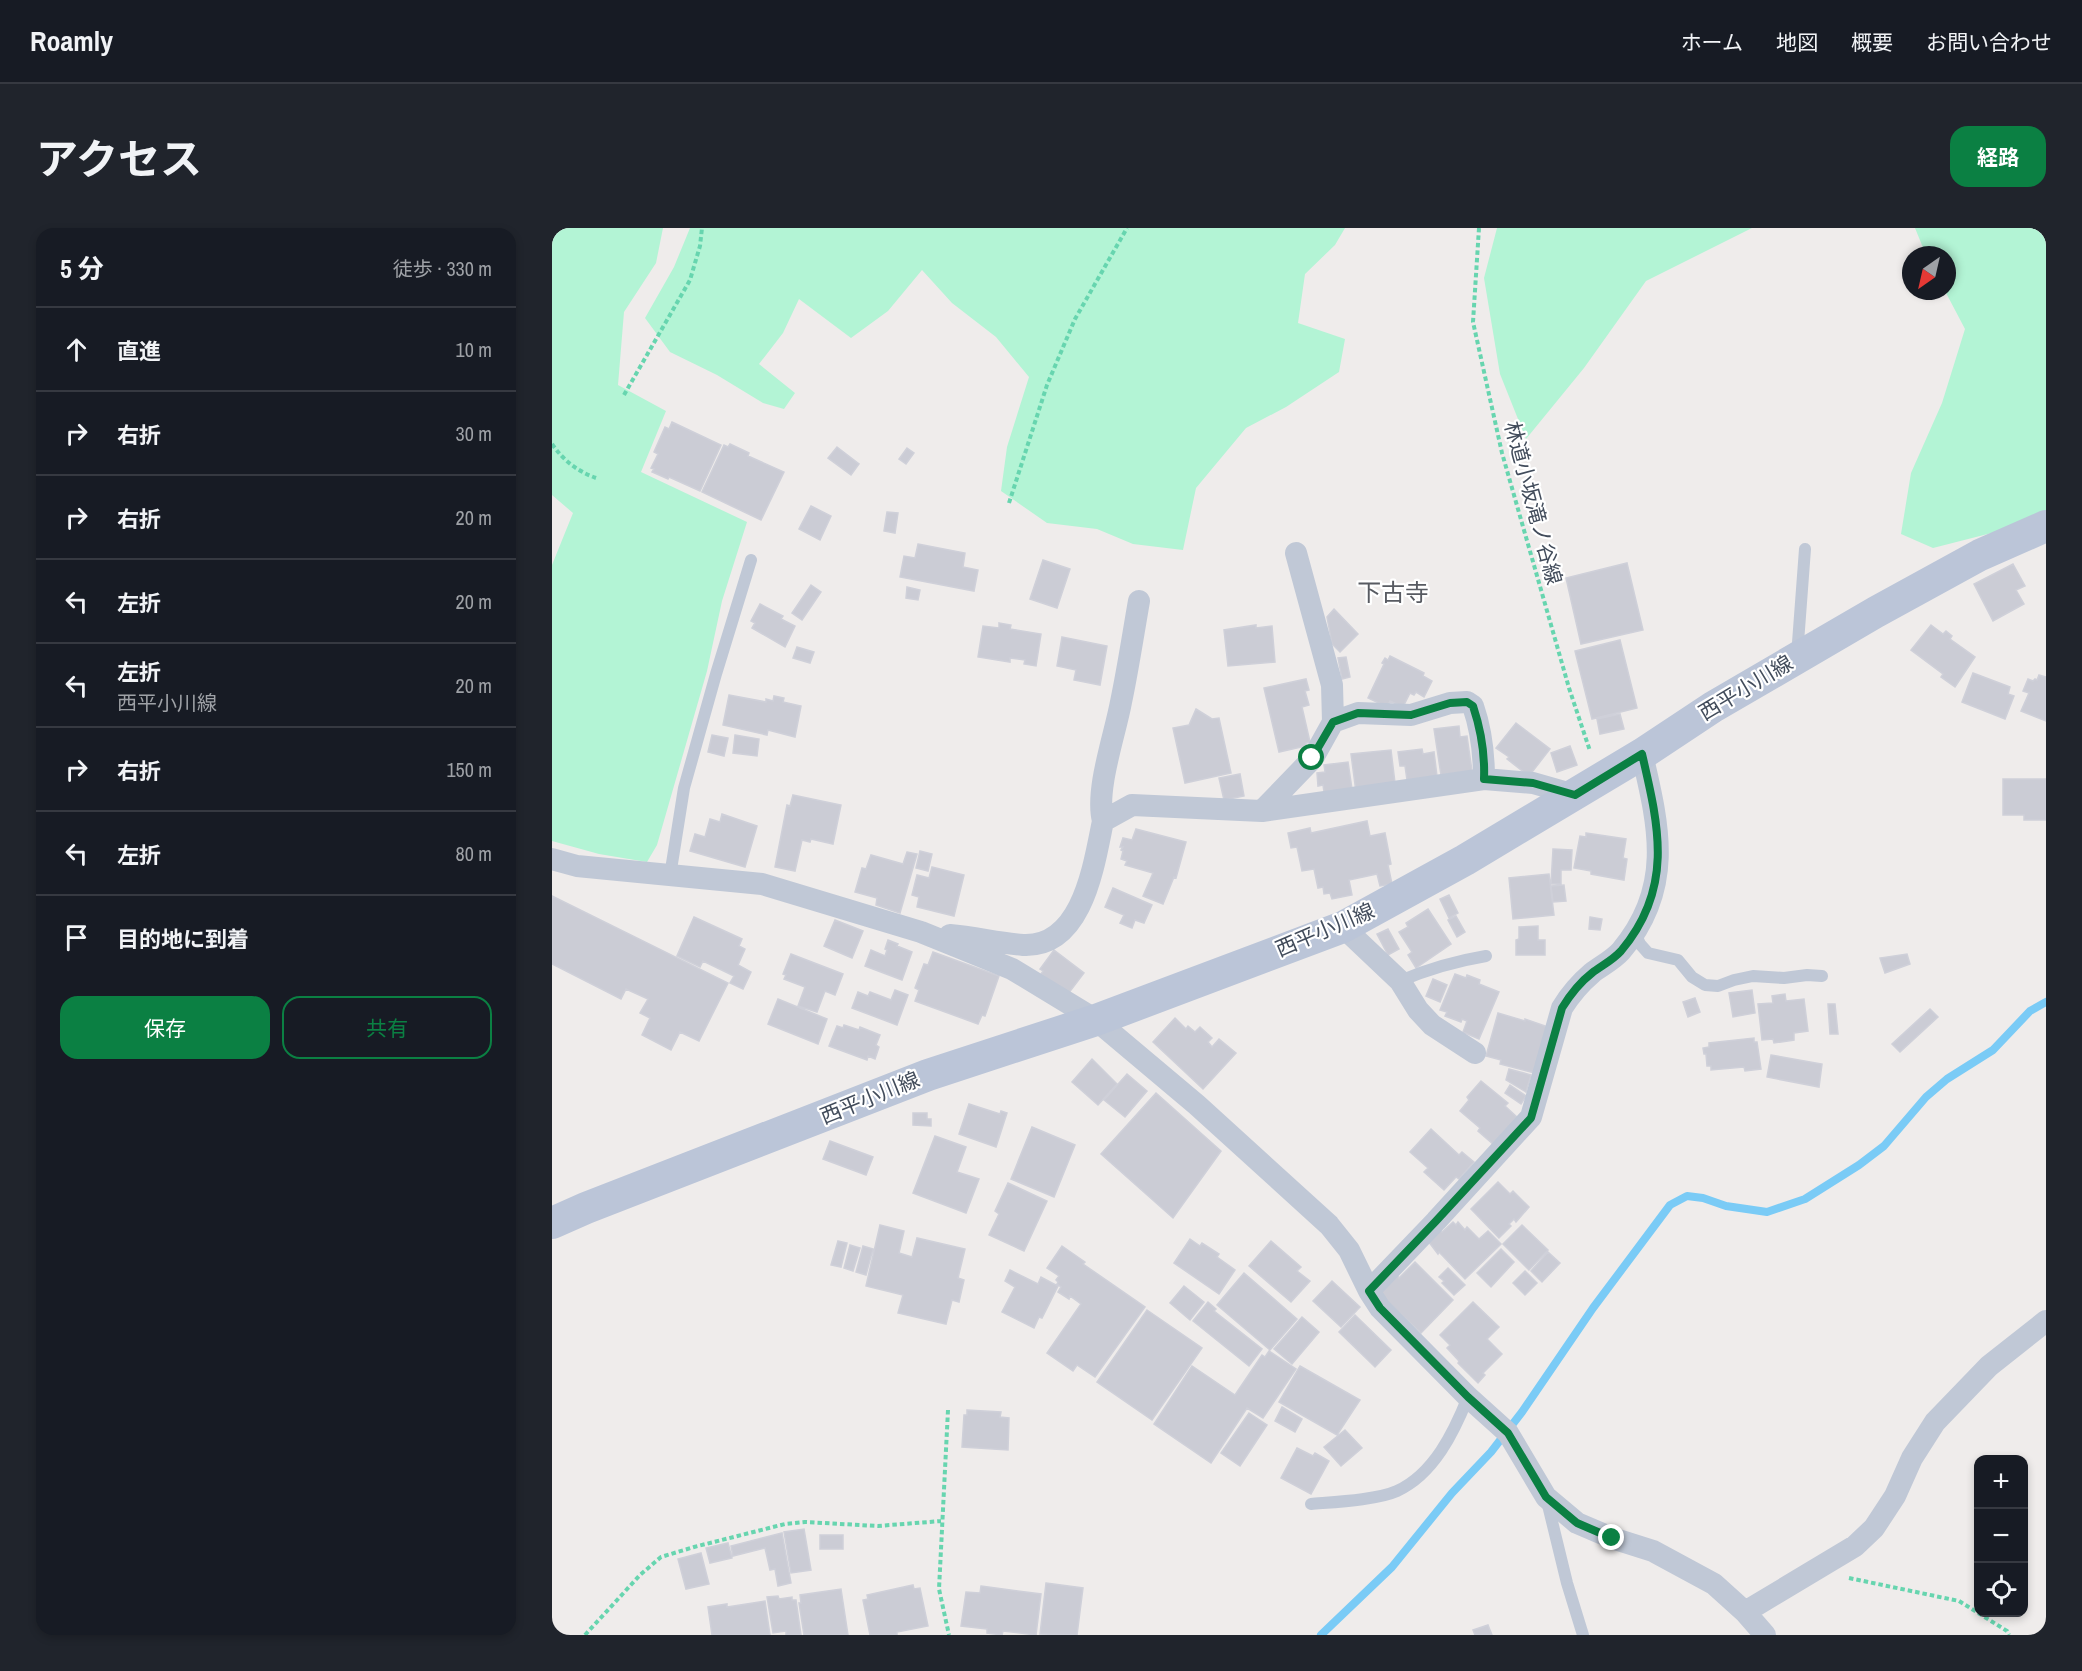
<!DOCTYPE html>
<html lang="ja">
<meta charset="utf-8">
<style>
:root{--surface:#171b24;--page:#20242c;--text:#f1f3f6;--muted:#9ea1a6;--line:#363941;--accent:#0b8043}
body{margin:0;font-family:"Archivo Narrow","Noto Sans JP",sans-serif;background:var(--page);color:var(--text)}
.controls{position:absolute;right:18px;bottom:18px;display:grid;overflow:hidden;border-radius:12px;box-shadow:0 3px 9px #0003}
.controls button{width:54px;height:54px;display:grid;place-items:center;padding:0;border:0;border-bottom:2px solid var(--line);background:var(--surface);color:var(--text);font:30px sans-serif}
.compass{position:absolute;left:1350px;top:18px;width:54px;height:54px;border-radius:50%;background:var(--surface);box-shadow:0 3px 9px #0003;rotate:214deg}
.stop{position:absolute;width:18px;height:18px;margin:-14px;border:4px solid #0b8043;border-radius:50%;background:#fff}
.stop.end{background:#0b8043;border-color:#fff;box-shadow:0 2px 6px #0008}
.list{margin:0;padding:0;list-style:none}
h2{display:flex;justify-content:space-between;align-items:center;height:78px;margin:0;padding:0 24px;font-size:26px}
h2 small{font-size:20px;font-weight:400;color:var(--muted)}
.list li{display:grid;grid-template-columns:39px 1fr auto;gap:18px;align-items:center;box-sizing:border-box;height:84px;padding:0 24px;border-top:2px solid var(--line)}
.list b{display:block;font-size:22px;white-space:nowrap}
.list p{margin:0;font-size:20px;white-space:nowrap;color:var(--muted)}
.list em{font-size:20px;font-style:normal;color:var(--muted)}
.actions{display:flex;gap:12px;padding:18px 24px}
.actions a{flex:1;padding:14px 0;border:2px solid var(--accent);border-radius:18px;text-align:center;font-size:21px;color:var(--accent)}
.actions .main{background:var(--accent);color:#fff}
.icon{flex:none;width:33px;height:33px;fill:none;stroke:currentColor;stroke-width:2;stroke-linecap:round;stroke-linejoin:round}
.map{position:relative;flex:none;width:1494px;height:1407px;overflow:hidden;border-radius:18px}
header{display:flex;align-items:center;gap:36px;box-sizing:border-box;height:84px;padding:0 30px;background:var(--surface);border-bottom:2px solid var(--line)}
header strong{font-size:28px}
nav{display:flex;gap:33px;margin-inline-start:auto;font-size:21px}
.intro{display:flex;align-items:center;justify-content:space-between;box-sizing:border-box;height:144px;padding:0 36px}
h1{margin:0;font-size:42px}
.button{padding:15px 27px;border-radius:18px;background:var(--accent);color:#fff;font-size:21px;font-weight:700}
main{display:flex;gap:36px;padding:0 36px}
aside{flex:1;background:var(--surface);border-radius:18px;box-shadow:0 3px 9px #0003}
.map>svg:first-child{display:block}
</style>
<header>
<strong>Roamly</strong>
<nav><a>ホーム</a><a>地図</a><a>概要</a><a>お問い合わせ</a></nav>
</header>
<div class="intro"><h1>アクセス</h1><a class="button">経路</a></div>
<main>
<aside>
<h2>5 分<small>徒歩 · 330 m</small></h2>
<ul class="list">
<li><svg class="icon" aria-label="ahead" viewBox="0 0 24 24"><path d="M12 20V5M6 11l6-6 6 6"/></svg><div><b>直進</b></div><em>10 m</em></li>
<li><svg class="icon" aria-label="right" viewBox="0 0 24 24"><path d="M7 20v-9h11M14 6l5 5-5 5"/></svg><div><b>右折</b></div><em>30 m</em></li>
<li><svg class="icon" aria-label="right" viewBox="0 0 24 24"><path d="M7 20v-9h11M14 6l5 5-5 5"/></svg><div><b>右折</b></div><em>20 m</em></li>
<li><svg class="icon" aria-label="left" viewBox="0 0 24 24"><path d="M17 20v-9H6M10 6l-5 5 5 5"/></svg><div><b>左折</b></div><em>20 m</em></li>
<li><svg class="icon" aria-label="left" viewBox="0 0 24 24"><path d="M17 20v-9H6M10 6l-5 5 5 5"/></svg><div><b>左折</b><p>西平小川線</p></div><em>20 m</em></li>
<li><svg class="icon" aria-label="right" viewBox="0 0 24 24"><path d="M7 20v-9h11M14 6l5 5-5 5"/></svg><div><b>右折</b></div><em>150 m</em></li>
<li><svg class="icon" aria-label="left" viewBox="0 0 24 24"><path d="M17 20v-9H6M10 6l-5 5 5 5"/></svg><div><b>左折</b></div><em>80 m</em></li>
<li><svg class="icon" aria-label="arrive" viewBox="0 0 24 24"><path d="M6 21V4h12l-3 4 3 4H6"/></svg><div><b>目的地に到着</b></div></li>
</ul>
<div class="actions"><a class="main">保存</a><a>共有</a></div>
</aside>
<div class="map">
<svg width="1494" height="1407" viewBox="0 0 1494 1407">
<rect width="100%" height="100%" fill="#efeceb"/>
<path fill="#b3f4d5" d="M0,0H111L104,35L72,84L66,157L114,183L89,244L195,294L170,373L155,443L105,617L95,634L47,626L0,613V337L21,285L0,267Z
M138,0H793L783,17L753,46L746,95L793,111L787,144L734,179L694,200L644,260L631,322L581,316L545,301L495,295L449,263L455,219L477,149L444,109L400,75L370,42L336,83L299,110L247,71L231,105L207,136L243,165L232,181L211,175L165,147L118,124L93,90L122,39Z
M945,0H1200L1094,53L1032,140L974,211L948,146L932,50Z
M1363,0H1494V287L1467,298L1381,320L1349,306L1359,245L1390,175L1413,101L1393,63H1395V27H1374Z"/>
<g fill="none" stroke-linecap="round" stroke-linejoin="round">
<path stroke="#7acbf6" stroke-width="8" d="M769,1407L840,1339L900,1265L939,1224L970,1184L1041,1080L1118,977L1135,968L1151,970L1174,978L1215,984L1253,971L1307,937L1332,918L1374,869L1395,851L1441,822L1478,783L1494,774"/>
</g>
<path fill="#cbccd5" stroke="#cfd0d9" stroke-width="1.5" d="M120,194L169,217L148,263L117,249L116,251L100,244L102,241L99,240L106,226L102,224L113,199L117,201Z
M178,216L197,225L196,228L232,244L209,292L150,264L172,217L176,219Z
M285,219L307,236L299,247L276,230Z
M355,220L362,225L354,236L347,231Z
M259,278L279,288L268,312L247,301Z
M335,284L346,285L343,305L332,303Z
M366,316L413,325L411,339L426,342L422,363L348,349L352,328L363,330Z
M491,332L518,341L505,380L478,371Z
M1075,335L1091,402L1029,416L1014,350Z
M1461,336L1473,358L1464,362L1472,376L1441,393L1422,356Z
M259,357L269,364L250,392L240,385Z
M355,359L368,362L366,372L354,370Z
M208,376L231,388L229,391L243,398L233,419L200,400L203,395L199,393Z
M782,381L806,406L788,424L780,416L775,389Z
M447,395L459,397L458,401L489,406L484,438L472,436L473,432L458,430V434L426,429L431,398L447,400Z
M704,397V400L720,398L723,434L676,438L672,402Z
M1379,397L1391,406L1394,403L1400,408L1398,411L1423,429L1403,459L1389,449L1391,446L1359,422Z
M510,409L555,418L548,457L522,452L524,442L505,438Z
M1068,412L1085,480L1040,491L1023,423Z
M245,419L262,424L258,435L241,430Z
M838,428L872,445L871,448L880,453L872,469L864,464L862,467L858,465L851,479L838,473L835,479L816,470L832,436L830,435L833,430L836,432Z
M794,429L798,449L790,451L786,430Z
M1421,445L1458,459L1456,466L1462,468L1453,491L1410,474Z
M1487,447L1494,449V493L1469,483L1477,465L1471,463L1476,451L1481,453L1483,451L1485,452Z
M754,451L757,462L753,463L757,477L750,479L758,514L754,515V518L727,524L712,460Z
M177,467L214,474V471L221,473L222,468L232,470L231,474L249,478L243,509L216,502L215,507L171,497Z
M644,481L660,491L667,490L679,545L633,555L621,500L637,497Z
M1068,486L1072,501L1048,506L1045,491Z
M964,495L998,521L977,548L955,531L957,529L944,520Z
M907,498L908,509L915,508L920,543L889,547L882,501Z
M160,507L176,510L172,528L156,524Z
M183,507L207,511L205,528L181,525Z
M1018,518L1025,537L1005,544L999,525Z
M870,521L871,526L882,524L885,548L855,552L853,538H848L846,524Z
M839,522L843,555L804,564L799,526Z
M796,534L800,561L772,564L771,557L766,558L765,545L773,544L772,537Z
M688,546L692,568L672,572L667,550Z
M1451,551H1494V592H1472V587H1451Z
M241,567L289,577L281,616L259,611L258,614L250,612L243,643L223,639L235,577L238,578Z
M170,586L205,598L193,639L138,623L143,606L153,609L158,591L168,594Z
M815,593L818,608L833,605L839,636L836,637L840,656L828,658L825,646L797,652L800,667L780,671L778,665L772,666L771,659L766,660L762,641L750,643L745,619L739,620L736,605L758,600L759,605Z
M584,601L634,614L624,650L622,649L611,676L591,668L601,645L573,637L575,633L569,631L571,623L569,622L571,619H568L571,610L580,612Z
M1034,605L1074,611L1071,630L1075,631L1072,652L1039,646V643L1022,640L1028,608L1034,609Z
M1001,621L1020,622L1019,642H1009V656H999Z
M368,623L380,626L376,643L364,640Z
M355,624L365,626L348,685L324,677L325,670L303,664L310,640L314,641L319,627L351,636Z
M380,639L412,647L402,688L365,679L367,669L360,667L365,647L377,650Z
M997,646L1002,687L961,691L957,650Z
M1012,657L1014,673L1001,674L999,658Z
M561,660L600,677L592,695L583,692L580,700L568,695L572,687L553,679Z
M897,667L906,685L897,690L888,671Z
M0,668L176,755L147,813L128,804L119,822L90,807L98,790L88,785L96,771L74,761L69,771L0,736Z
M876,681L899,716L864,740L856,727L860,724L847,704L856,699L854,695Z
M904,688L913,704L905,709L896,692Z
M142,689L190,711L187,718L193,721L186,737L199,744L191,761L178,755L182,748L151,733L148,739L125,728Z
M1038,689L1050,691L1048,702L1037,701Z
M283,692L311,703L300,730L272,718Z
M986,698V712H993V727H964V712L967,711V699Z
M836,701L847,721L836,727L825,706Z
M336,712L346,716L345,718L360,724L350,752L313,738L319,722L333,728L335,722L333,721Z
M502,722L532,745L516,766L489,746L491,743L488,741Z
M381,724L447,748L433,788L430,787L426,796L363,773L367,762L363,760L372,736L376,737Z
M239,726L291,746L283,767L273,763L265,784L246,778L253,759L232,751L234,747L231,746Z
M1355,726L1358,736L1333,745L1328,730Z
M903,746L914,750L915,747L928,752L927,756L947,764L927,811L911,804L915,793L910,791L909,794L893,788L895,784L888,782Z
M881,751L895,757L888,774L874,768Z
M343,762L356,767L345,797L300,780L306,764L316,768L318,764L339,772Z
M1200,762L1203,785L1181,789L1177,765Z
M1233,766L1234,773L1252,771L1256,803L1242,805V812L1222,815L1221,811L1210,812L1206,776L1221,775L1220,768Z
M1143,770L1148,784L1136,789L1131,774Z
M226,771L275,791L266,816L216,796Z
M1276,776H1283L1286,806H1278Z
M1378,781L1386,789L1348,824L1340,816Z
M946,785L973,793V791L996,799L983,845L948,836L949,832L934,828Z
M623,790L634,801L636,798L643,804L648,799L660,810L656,814L660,819L667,811L684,825L651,861L601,814Z
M292,797L307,802L308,799L328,807L324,817L327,819L323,831L316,828L315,832L277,818L285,798L291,800Z
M1202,810V814H1205L1209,841L1193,843L1192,839L1159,842V838H1155L1154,826H1152L1151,820L1157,819V815Z
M1219,827L1270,836L1267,859L1215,849Z
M540,831L565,856L546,877L520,854Z
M957,841L979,847L974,864L954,852Z
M575,846L595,863L573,889L552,872Z
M929,853L956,875L953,878L965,889L942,917L926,903L928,900L908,883L917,872L915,869Z
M958,857L974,868L969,876L953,865Z
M604,865L669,923L621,990L549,926Z
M417,876L448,886L449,883L455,885L444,919L407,906Z
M361,885H375V891H379V898L361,897Z
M480,899L523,917L502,969L459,951Z
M879,901L907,927L910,924L922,934L907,951L904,949L892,962L872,944L876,940L858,924Z
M383,908L414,919L405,944L427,951L414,985L361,965Z
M278,913L321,929L314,947L271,931Z
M946,954L958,966L961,963L977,979L964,994L962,991L957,996L959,998L947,1010L919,981Z
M456,955L495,973L472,1023L437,1007L447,986L443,983Z
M901,994L904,997L906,994L913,1002L915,999L927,1011L936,1003L949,1016L913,1051L887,1024L886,1026L873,1009L884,998L890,1004Z
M328,997L352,1003L347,1025L360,1029L365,1010L413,1021L406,1050L412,1052L407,1074L400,1072L394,1096L346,1085L351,1067L314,1058Z
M970,997L996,1022L977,1042L951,1016Z
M638,1011L648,1018L650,1015L667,1026L665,1029L683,1042L667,1066L622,1035Z
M286,1013L295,1015L289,1039L279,1037Z
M719,1013L749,1039L745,1043L758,1053L739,1074L697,1038Z
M298,1017L308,1020L301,1043L292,1040Z
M311,1018L321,1021L314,1047L304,1044Z
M510,1018L533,1034L531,1036L593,1079L543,1149L525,1137L521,1143L495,1125L529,1076L518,1068L517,1071L506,1064L509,1059L505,1056L506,1054L504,1052L507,1048L495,1040Z
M949,1021L962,1034L939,1059L925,1045Z
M996,1024L1008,1035L990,1054L979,1043Z
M863,1034L901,1072L869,1105L826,1065L845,1047L847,1050Z
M896,1040L913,1057L902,1067L890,1055L892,1053L887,1049Z
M458,1042L486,1056L489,1049L506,1058L490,1090L487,1089L482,1100L450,1084L463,1059L453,1053Z
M973,1043L985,1055L973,1067L961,1055Z
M692,1045L745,1091L718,1122L665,1077Z
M780,1053L808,1079L789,1099L761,1073Z
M632,1058L652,1074L638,1092L618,1075Z
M656,1074L664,1081L662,1083L710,1121L697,1138L641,1093Z
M921,1074L947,1099L935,1111L950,1126L931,1145L933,1147L926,1155L906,1135L907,1133L895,1120L898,1117L888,1107Z
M595,1082L650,1120L600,1192L545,1154Z
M803,1087L839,1122L823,1139L787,1104Z
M750,1089L767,1104L740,1136L722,1121Z
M717,1123L744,1141L711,1190L695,1180L659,1235L602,1196L640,1138L683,1167L710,1127L713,1129Z
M748,1138L808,1172L785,1207L727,1174Z
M730,1179L750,1191L743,1204L723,1193Z
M415,1182L449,1184L448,1189L457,1190L456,1222L410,1219L412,1187H415Z
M697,1185L715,1197L688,1238L669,1225Z
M793,1202L810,1220L789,1238L772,1219Z
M745,1220L761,1228L763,1225L777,1233L759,1266L729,1250Z
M252,1301L259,1342L239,1345L232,1304Z
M230,1305L239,1355L226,1358L223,1341L218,1342L213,1320L181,1328L179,1318Z
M268,1307H291V1321H268Z
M176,1315L180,1330L158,1335L154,1320Z
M149,1325L157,1356L134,1361L126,1331Z
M494,1355L531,1360L525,1407L488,1406Z
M361,1357L362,1361L368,1360L376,1398L345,1404V1407H318L311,1372L316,1371L315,1367Z
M429,1358L489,1366L484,1407L451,1403L450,1407L435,1405V1401L409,1398L414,1364L428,1365Z
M289,1361L296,1407H252L247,1375H249L248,1367Z
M226,1368L227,1371L240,1369V1372H244L249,1407H234V1403L221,1405L215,1369Z
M213,1373L218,1407H160L156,1379L175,1376V1379Z
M936,1397L940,1407H923L921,1402Z"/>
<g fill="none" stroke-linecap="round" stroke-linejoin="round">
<path stroke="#67d5af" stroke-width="4" stroke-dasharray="4.5 3" stroke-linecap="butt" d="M927,0L921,94L950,225L1017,460L1038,523
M72,167L138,52L148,18L150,0
M0,216C12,233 25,243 44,250
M457,275L495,157L523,91L575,0
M396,1182L387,1361L397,1407
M1297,1350L1407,1373L1455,1403L1457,1407
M33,1407L88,1347L109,1329L142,1319L233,1296L253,1294L326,1298L389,1293"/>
<path stroke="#c0c8d6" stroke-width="12" d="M1245,428L1253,321
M118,648L132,560L164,446L199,332
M1083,705L1088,716L1096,725L1126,732L1140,749L1153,757L1166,758L1182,752L1201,748L1232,750L1255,747L1270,748
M848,753C876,741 904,733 934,728
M995,1273L1015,1355L1031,1407
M759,1276C782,1274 825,1272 845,1263C882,1246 902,1204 916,1169"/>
<path stroke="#c0c8d6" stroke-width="22" d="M781,494L806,485L859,487L898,475L915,474L921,478C929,501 932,526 932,551
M710,583L761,530L781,494L780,457L744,325
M551,593C543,562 563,507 569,474C576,441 581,407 587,373
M0,631L25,638L210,656L369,704L411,721L460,741L544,792L645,877L777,997L797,1022L817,1063L828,1080L916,1169L956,1205L994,1269L1025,1295L1060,1310L1101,1323L1162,1356L1193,1384L1213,1407
M791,699L848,753L866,782L880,797L923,825
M398,707C422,709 447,715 471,717C531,720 542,636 551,593L580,577L710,583L932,551L981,555L1023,567
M817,1063L884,993L979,889L1010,780C1018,767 1027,756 1040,745C1049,738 1061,732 1069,723C1122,660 1107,599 1090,526
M1193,1384L1303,1318L1322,1300L1343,1268L1360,1230L1383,1194L1437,1138L1494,1093"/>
<path stroke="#bbc5d8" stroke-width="32" d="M0,995L34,980L376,847L544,792L791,699L913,632L1090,526L1161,479L1324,384L1428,327L1494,298"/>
</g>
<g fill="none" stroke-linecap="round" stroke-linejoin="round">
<path stroke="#0b8043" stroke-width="8" d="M760,530L781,494L806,485L859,487L898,475L915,474L921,478C929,502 933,526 932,551L981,555L1023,567L1090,526C1107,599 1122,660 1069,723C1061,732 1049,738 1040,745C1027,755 1018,767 1010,780L979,890L884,993L817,1063L828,1080L916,1169L956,1205L994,1269L1025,1295L1060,1310"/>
</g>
<g text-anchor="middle" stroke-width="4.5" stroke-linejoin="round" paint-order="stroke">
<g font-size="21" fill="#424c5b" stroke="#fff">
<text transform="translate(981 275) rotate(75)" y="7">林道小坂滝ノ谷線</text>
<text transform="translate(1194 460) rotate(-31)" y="7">西平小川線</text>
<text transform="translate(773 702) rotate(-23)" y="7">西平小川線</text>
<text transform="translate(318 870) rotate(-22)" y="7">西平小川線</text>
</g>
<g font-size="24" fill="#585b62" stroke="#fff">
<text x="841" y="373">下古寺</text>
</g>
</g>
</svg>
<div class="controls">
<button>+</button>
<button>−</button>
<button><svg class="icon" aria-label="locate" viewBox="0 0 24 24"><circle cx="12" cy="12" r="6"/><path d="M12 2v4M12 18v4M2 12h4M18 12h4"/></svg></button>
</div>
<svg class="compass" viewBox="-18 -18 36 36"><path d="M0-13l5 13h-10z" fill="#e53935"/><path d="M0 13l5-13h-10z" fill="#9ea1a6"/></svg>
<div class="stop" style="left:760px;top:530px"></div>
<div class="stop end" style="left:1060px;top:1310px"></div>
</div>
</main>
